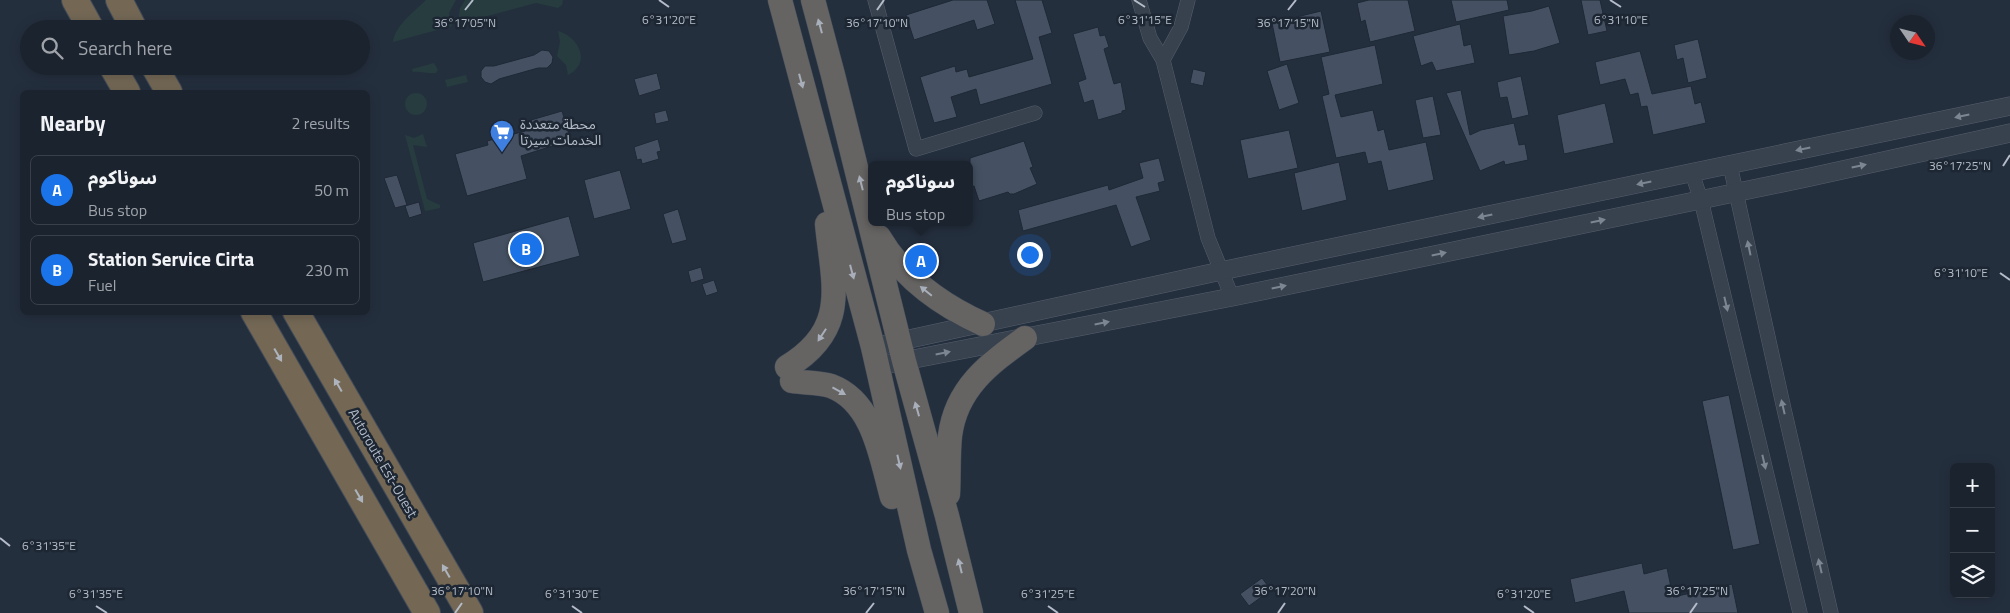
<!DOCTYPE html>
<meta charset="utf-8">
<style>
:root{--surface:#1b232e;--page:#242b36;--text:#f1f3f6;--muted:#a0a4aa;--line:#39404a;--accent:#1a73e8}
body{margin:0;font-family:"Titillium Web","Noto Sans Arabic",sans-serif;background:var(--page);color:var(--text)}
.controls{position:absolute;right:15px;bottom:15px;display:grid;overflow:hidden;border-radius:8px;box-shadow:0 2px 12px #0003}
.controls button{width:45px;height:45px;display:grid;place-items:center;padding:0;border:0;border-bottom:1px solid var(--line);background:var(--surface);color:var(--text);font:25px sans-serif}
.compass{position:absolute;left:1890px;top:15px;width:45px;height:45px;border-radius:50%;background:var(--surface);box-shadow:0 2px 12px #0003;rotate:125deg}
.you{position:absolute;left:1029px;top:254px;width:18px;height:18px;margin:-12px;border:4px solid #fff;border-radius:50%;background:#1a73e8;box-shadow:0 0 0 8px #1a73e833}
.badge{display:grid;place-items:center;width:32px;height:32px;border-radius:50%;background:var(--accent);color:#fff;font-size:16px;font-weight:700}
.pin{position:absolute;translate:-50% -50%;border:2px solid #fff;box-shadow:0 1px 5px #0006}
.popup{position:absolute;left:868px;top:161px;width:105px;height:65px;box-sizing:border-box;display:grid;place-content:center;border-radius:8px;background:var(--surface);filter:drop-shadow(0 1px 4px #0005);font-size:16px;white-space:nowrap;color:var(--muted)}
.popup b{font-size:19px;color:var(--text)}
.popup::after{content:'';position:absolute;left:50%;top:100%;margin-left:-10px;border:10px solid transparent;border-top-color:var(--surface)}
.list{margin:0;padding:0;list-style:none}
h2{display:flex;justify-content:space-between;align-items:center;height:65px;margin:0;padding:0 20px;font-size:21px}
h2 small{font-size:16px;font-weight:400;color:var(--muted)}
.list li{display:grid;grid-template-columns:32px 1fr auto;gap:15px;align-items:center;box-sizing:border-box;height:70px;margin:0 10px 10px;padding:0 10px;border:1px solid var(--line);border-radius:8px}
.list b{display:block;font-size:19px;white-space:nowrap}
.list p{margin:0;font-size:16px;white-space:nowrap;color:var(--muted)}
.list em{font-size:16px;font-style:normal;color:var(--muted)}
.icon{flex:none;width:28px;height:28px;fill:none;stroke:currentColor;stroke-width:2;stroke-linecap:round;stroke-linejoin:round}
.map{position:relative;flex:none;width:2010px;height:613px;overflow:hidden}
.search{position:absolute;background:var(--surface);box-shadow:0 2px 12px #0003;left:20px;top:20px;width:350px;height:55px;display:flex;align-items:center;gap:12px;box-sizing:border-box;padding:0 18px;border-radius:28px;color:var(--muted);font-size:19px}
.panel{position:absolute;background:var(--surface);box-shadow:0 2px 12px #0003;left:20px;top:90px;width:350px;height:225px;border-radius:8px}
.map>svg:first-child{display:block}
</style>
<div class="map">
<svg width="2010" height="613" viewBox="0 0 2010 613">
<rect width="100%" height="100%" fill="#242f3e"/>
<path fill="#263c3f" d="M426,0H456L449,13L452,26L393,42C395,25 415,11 426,0Z
M465,0H563L562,5L558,8L536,3L461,23L458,20L460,8Z
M558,31C579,37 592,63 568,75L566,65L557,56L560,42Z
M434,63L438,70L436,73C428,74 421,71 413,72L412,69Z
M466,75L468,82L447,87L445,80Z
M405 104a11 11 0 1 1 22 0a11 11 0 1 1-22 0Z
M423,134L427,147L413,145L427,199L440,205V208L425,211L405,135L414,138Z"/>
<path fill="#455162" stroke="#1f2835" d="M953,0H987L995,24L977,30L974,20L914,40L906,15Z
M1015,0H1042L1052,33L1039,37L1052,84L980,105L976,89L951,97L957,117L934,123L920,77L955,66L956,72L967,69L969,77L1033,59Z
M1369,0H1408L1415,31L1370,42L1365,20L1361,22L1357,3Z
M1451,0H1507L1509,10L1456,22Z
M1581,0H1600L1607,31L1588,35Z
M1549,6L1560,43L1534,51L1509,55L1503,16L1532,11Z
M1321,11L1330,52L1280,62L1272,23Z
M1460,24L1464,46L1471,44L1475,63L1436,71L1432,62L1421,66L1413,36Z
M1098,27L1100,36L1105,35L1109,47L1104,49L1114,84L1121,82L1126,110L1122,111V113L1098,120L1093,100L1084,103L1078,82L1086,79L1073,34Z
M1698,39L1707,78L1688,83L1683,58L1677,60L1674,45Z
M1375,45L1383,84L1335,95L1341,117L1373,110L1378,131L1384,129L1389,150L1426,142L1434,180L1388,191L1381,161L1368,164L1365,152L1336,158L1322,96L1329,94L1321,57Z
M542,50L549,51L553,57L552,63L547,68H538L499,79L491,84L485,82L481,77V71L485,66H494L534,55Z
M1640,51L1652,94L1691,86L1695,104L1701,102L1706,123L1653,135L1647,106L1641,107L1638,93L1630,95L1625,79L1600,85L1595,62Z
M1287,64L1299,103L1279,110L1267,71Z
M1193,69L1206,72L1203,86L1190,83Z
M657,73L661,89L639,96L634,79Z
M1521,76L1529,115L1512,119L1507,97L1500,98L1497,82Z
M1461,90L1470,135L1481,130L1514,123L1519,145L1525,144L1528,160L1505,165L1504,161L1480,171L1446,93Z
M1433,96L1441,135L1423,138L1415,100Z
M1605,103L1614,143L1564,154L1557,115Z
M666,110L669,121L656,124L654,113Z
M562,111L571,140L521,156L527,179L467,196L455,154L488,145L487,141L533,129L531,120Z
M1289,130L1298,168L1248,179L1240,140Z
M658,139L661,151L657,152L659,159L642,164L641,159L637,160L634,147Z
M1024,141L1033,167L1030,168L1037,184L1014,194H1010L1008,192L979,201L974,186L970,187V158Z
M1159,158L1165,181L1158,183L1160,191L1136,197L1151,240L1131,247L1116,205L1023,231L1018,210L1108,185L1109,190L1143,178L1139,163Z
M1339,162L1347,200L1302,211L1294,173Z
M620,170L631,209L594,219L584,180Z
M397,175L407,205L395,208L384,178Z
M419,202L422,214L409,218L405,206Z
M678,209L687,240L672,244L663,214Z
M569,216L580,256L483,282L473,243Z
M701,267L704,279L691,283L688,271Z
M714,280L718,292L706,296L702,284Z
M1729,395L1760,544L1733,550L1702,401Z
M1642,563L1644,574L1667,568L1673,597L1732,584L1738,613H1629L1624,591L1575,603L1570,579Z
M1262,578L1271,590L1249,606L1240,594Z"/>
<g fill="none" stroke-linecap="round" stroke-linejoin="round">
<defs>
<path id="minor" d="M875,0L916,149L1035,113
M1139,0L1150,38L1163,60L1208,238L1232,297
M1163,60L1181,27L1188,0
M1730,165L1784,409L1831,613
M1692,173L1701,200L1800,613"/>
<path id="tertiary" d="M873,347L1221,271L2010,106
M878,366L1232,297L1806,178L2010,133"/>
<path id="trunk" d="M780,0L873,347L919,550L937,613
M813,0L833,75L904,361L947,516L971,613
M879,237C903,278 941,305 983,324
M787,367C850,329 833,285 827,224
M792,381C804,383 819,382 831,386C874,402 881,458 892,497
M948,494C949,475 948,455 950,436C956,388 989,364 1025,338"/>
<path id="motorway" d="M75,0L91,29
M119,0L134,29
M112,66L127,92
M154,66L169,92
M254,312L427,613
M296,312L470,613"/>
</defs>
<use href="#minor" stroke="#565f6c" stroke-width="15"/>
<use href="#tertiary" stroke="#565f6c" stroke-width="19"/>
<use href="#trunk" stroke="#434c59" stroke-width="25"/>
<use href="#motorway" stroke="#434c59" stroke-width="28"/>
<use href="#minor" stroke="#38414e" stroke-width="14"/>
<use href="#tertiary" stroke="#38414e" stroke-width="18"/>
<use href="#trunk" stroke="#656462" stroke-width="24"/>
<use href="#motorway" stroke="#746855" stroke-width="26"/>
</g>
<defs><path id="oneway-solid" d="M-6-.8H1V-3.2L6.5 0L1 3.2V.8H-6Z" transform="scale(1.25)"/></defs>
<g fill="#a8afba">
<use href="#oneway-solid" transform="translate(820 26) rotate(-105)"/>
<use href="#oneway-solid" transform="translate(801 81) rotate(75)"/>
<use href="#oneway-solid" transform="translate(861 183) rotate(-104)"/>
<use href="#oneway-solid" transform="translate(852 272) rotate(75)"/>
<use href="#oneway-solid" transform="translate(926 291) rotate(-141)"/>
<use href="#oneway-solid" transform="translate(822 335) rotate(123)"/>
<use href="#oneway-solid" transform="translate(839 391) rotate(29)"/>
<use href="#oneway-solid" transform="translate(917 409) rotate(-106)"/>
<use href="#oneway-solid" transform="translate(899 462) rotate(77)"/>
<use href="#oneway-solid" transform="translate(960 566) rotate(-104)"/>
</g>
<g fill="#7c8592">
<use href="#oneway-solid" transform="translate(1962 116) rotate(168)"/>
<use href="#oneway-solid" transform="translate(1803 149) rotate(168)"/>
<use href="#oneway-solid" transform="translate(1859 166) rotate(-12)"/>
<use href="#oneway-solid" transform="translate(1644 183) rotate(168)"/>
<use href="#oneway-solid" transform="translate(1485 216) rotate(168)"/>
<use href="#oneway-solid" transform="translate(1598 221) rotate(-12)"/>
<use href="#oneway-solid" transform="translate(1749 248) rotate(-102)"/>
<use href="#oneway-solid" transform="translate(1439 254) rotate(-12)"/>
<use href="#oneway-solid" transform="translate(1279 287) rotate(-12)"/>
<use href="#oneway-solid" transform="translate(1726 304) rotate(77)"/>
<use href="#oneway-solid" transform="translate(1102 323) rotate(-11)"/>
<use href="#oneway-solid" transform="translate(943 353) rotate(-11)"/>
<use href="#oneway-solid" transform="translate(1783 407) rotate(-103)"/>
<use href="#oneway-solid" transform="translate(1764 462) rotate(77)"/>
<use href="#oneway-solid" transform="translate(1820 566) rotate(-103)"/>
</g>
<g fill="#aeb4bd">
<use href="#oneway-solid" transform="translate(278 355) rotate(60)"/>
<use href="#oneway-solid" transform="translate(338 385) rotate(-120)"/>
<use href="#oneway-solid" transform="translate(359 496) rotate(60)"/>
<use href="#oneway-solid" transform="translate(446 571) rotate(-120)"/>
</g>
<path fill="none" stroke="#b4bcc9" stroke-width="2" d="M659,0L669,7M1134,0L1145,7M1610,0L1621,7M465,10L473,0M877,10L884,0M1288,10L1296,0M2003,166L2010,155M2000,273L2010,280M0,538L10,546M96,606L107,613M572,606L582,613M1048,606L1058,613M1524,606L1534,613M455,613L462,603M866,613L874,603M1278,613L1285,603M1690,613L1697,603"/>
<defs>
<symbol id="supermarket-pin" viewBox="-11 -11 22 30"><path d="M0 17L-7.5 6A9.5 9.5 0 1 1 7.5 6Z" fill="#3f7fe0" stroke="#1d2633"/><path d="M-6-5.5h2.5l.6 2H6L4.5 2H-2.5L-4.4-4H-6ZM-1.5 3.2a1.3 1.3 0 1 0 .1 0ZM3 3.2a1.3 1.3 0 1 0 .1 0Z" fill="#fff"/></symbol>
</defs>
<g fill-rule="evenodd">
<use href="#supermarket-pin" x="488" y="118" width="28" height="38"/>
</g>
<g text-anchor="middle" stroke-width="5" stroke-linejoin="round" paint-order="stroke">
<g font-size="14" fill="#b4bcc9" stroke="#1d2633" text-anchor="start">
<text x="520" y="129">محطة متعددة<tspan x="520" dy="16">الخدمات سيرتا</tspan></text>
</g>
<g font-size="14" fill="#b4bcc9" stroke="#1d2633">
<text transform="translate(383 463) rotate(60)" y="5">Autoroute Est-Ouest</text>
</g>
</g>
<g font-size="12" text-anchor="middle" fill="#b4bcc9" stroke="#1d2633" stroke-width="5" stroke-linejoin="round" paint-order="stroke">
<text x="669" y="24">6°31'20"E</text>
<text x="1145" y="24">6°31'15"E</text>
<text x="1621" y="24">6°31'10"E</text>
<text x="465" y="27">36°17'05"N</text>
<text x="877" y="27">36°17'10"N</text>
<text x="1288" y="27">36°17'15"N</text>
<text x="1960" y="170">36°17'25"N</text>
<text x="1961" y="277">6°31'10"E</text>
<text x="49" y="550">6°31'35"E</text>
<text x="462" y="595">36°17'10"N</text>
<text x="874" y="595">36°17'15"N</text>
<text x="1285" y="595">36°17'20"N</text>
<text x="1697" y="595">36°17'25"N</text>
<text x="96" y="598">6°31'35"E</text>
<text x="572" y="598">6°31'30"E</text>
<text x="1048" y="598">6°31'25"E</text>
<text x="1524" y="598">6°31'20"E</text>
</g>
</svg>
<div class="controls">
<button>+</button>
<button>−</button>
<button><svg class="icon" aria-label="layers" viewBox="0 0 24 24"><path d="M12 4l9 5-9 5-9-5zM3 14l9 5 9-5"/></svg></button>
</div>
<svg class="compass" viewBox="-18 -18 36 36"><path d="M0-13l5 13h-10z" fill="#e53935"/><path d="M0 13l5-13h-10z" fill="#a0a4aa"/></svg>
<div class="you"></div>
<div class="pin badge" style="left:921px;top:261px">A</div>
<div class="popup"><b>سوناكوم</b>Bus stop</div>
<div class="pin badge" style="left:526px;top:249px">B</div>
<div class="search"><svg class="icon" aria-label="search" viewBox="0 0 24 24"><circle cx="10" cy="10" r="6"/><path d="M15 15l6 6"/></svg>Search here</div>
<section class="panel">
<h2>Nearby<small>2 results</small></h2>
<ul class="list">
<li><span class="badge">A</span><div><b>سوناكوم</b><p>Bus stop</p></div><em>50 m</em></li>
<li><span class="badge">B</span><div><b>Station Service Cirta</b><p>Fuel</p></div><em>230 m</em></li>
</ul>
</section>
</div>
